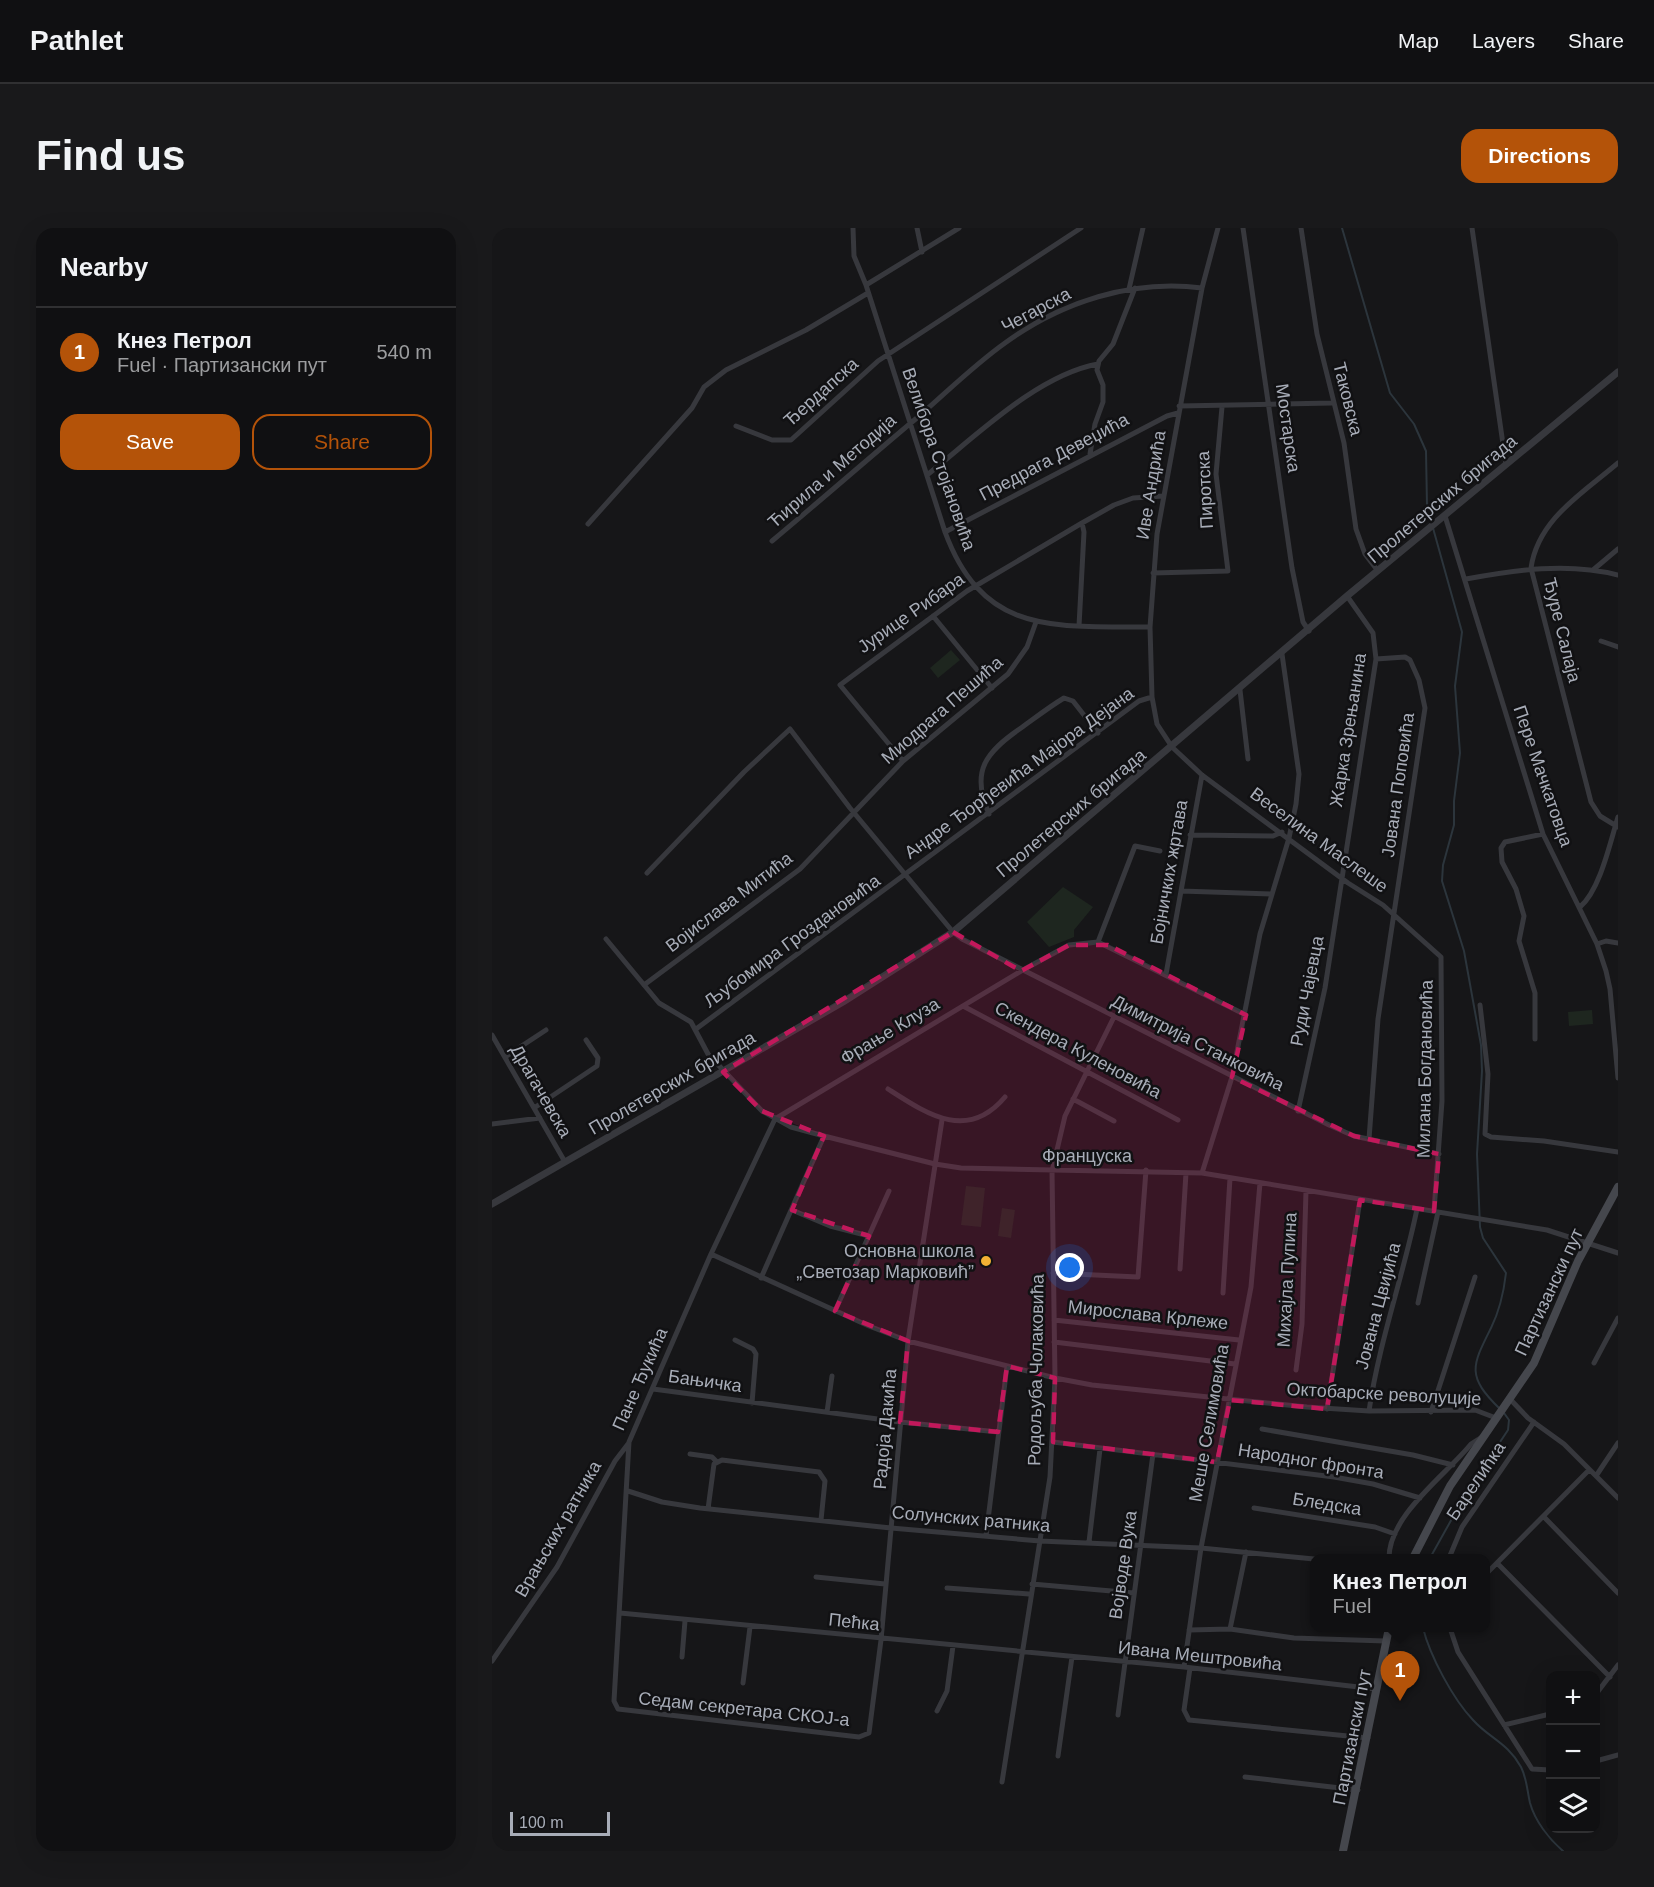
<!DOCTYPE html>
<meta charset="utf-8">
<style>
:root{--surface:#101012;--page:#19191b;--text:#f1f3f6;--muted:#9c9d9f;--line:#303032;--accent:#b45309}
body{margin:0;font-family:Helvetica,sans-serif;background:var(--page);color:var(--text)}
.controls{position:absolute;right:18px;bottom:18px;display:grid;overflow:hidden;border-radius:12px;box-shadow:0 6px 24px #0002}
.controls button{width:54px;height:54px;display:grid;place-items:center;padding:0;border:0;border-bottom:2px solid var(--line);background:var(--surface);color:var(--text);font:30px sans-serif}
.scale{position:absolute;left:18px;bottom:15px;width:100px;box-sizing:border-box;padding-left:6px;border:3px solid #a8adb8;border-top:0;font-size:16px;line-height:21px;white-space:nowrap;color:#a8adb8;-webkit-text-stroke:4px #111113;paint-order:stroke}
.you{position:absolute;left:578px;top:1040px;width:21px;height:21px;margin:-15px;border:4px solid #fff;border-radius:50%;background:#1a73e8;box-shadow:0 0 0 9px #1a73e833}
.badge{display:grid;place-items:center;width:39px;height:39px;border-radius:50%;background:var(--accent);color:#fff;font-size:20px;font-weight:700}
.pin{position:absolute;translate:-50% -50px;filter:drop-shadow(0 2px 3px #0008)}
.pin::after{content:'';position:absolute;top:32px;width:21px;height:18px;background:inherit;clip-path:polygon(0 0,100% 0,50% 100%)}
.popup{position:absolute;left:818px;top:1326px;width:180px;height:78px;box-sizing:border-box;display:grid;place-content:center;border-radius:12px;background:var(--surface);filter:drop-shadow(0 2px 4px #0005);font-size:20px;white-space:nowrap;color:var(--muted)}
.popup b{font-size:22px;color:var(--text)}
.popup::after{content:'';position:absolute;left:50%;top:100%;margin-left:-12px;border:12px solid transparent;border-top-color:var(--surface)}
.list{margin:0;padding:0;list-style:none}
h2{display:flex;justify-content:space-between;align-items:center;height:78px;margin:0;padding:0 24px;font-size:26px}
h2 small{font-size:20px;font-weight:400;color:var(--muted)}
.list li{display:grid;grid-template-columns:39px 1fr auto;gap:18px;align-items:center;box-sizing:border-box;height:90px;padding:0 24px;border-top:2px solid var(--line)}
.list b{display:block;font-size:22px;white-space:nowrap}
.list p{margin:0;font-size:20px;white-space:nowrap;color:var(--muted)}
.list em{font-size:20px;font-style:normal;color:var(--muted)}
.actions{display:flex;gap:12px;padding:18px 24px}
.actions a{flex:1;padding:14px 0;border:2px solid var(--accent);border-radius:18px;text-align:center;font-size:21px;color:var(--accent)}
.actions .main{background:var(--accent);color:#fff}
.icon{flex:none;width:33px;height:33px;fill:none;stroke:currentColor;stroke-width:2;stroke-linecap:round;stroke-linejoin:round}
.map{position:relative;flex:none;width:1126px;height:1623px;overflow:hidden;border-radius:18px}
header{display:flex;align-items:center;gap:36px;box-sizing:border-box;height:84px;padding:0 30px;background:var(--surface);border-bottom:2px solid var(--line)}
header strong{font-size:28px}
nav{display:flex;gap:33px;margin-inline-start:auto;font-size:21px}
.intro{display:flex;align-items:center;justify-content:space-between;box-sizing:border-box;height:144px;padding:0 36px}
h1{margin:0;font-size:42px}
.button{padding:15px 27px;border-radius:18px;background:var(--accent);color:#fff;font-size:21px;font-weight:700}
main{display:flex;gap:36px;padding:0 36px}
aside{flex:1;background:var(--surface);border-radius:18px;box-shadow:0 6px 24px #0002}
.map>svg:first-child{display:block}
</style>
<header>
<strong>Pathlet</strong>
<nav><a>Map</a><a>Layers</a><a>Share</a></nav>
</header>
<div class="intro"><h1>Find us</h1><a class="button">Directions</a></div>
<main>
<aside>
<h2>Nearby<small></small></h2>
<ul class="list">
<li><span class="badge">1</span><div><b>Кнез Петрол</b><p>Fuel · Партизански пут</p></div><em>540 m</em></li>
</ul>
<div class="actions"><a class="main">Save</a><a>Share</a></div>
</aside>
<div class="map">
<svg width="1126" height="1623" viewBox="0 0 1126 1623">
<rect width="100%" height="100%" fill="#161618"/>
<path fill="#1e261f" d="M459,422L468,432L446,450L438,440Z
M571,659L601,679L582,702V709L557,719L535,694Z
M1100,782L1101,796L1077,798L1076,784Z
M474,958L493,960L489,999L469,997Z
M510,980L523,982L519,1010L506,1008Z"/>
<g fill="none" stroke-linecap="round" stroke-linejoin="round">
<path stroke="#2c353c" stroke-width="2" d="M850,0L898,165L922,196L934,223L935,278L939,294
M941,300L970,404L963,458L968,525L962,573V597L951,637L950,653L972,723L989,817L990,843L985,926L988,999L991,1010L1014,1045C1012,1062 1007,1084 999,1100C980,1138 974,1148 1008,1181
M938,1330L976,1262L1016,1202L1017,1192L1012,1185
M931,1400C938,1428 961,1471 981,1492C997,1510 1016,1515 1029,1539C1035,1551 1035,1562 1038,1575C1043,1593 1057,1611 1071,1623"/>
<path stroke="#37383d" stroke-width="5" d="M361,0L362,28L374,57L453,304C492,409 564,398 658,399
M425,0L430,24
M726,0L710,60L665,306L658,399L660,469L665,496L680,519L710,547L856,655L891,677L949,729L950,873L942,983
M751,0L800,340L811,394L817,403
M809,0L825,106L852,215L864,301L873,326L886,343
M980,0L1014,237
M374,57L467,0
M637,61L651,0
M687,178L840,175
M244,198L280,212H299L386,133L589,0
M598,226L603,196L611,174V157L605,142L607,133L621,116L643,60
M1126,235C1091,265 1046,291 1039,340L1099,574L1108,588L1126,599
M435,247C483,209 545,147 606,136
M953,288L1051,606L1105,716L1114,743L1118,761L1126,850
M96,296L200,180L212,159L234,142L314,102L376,65
M453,304L675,188L686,185
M280,313C329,272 377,230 426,189C455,164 482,137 513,115C569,74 640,51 710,60
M1101,342L1126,321
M661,345L736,343L724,246L730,179
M974,351C1024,342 1075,334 1126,347
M441,388L500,460
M587,398L592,304L590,295
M1109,413L1126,419
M748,462L756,531
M411,533L348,457L475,363L590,295L622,277L641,270L671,268
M497,586C478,543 494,524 529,500C543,490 557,479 572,470L581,473L606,505
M698,607L781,608L790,604
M155,645L252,544L298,501L358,580L461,704L470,711L837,897L862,908L947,926
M689,663L779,666
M1088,679C1108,662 1118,615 1126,589
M114,711L167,775L199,794L216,826L270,883L299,899L332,908L443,936L469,940L710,945L1055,1002L1126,1025
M606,714L643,618L668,623
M1105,716L1114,713L1126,715
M674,746L710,547
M152,757L308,641L411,533L516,446L535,419L544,394
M988,777L996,846L993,906L999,909L1052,913L1126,924
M471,778L686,892
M204,801L647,473L660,469
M0,807L73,934
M1043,811V765L1027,713L1032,688L1024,661L1010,634L1009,620L1013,614L1051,606
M13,829L54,802
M396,861C435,886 475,914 513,869
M581,871L622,893
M42,880L105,838L106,830L94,812
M806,883L833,760L884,431L881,405L855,368
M450,892L416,1113L389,1412L377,1505L367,1509L126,1481L122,1473L137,1214L219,1026L283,891L529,743L577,717L606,714L754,787
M0,896L48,890
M877,911L886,791L933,480L927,452L918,432L913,429L884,431
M710,945L740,849L768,706L797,610L804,576L807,546L790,426
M300,982L338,998L377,1008
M219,1026L377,1098L416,1113L563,1150L600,1157L815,1179L877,1183L983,1182L1004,1190
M688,1041L694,945
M561,1045L646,1049L654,942
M269,1050L332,908
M731,1065L738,950
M926,1075L946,984
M343,1083L397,963
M562,1092L747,1112
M243,1112L261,1121L264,1126L260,1175
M562,1114L743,1136
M1102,1135L1126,1090
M804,1142L810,1096L814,963
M161,1161L408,1194L506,1204
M1017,1170L1036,1190L1072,1216L1126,1270
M835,1181L868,972
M877,1183C887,1114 911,1049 925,981
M335,1184L340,1148
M939,1184L983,1049
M770,1201L921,1227L961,1237
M561,1214L842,1249L881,1256L928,1270
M198,1226L220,1229L224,1233
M1104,1248L1126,1215
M136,1263L170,1274L208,1280L399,1300L548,1313L709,1320L822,1331
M762,1280L883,1299L903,1306
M216,1281L222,1236L230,1232L327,1244L333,1253L329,1292
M1052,1289L1126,1365
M494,1308L515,1138
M597,1314L608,1221
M897,1330C897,1287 954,1247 979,1216L990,1209
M957,1330L970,1299L1042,1194
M1005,1335L1118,1449
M994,1346L1097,1242
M324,1349L393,1356
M540,1356L642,1365
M455,1360L537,1366
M128,1385L692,1439L884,1461
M958,1400L966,1424L1040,1541L1058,1542
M738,1401L754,1324
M697,1402L738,1401L802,1410L893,1413
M190,1429L193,1393
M0,1433L65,1339L123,1233L136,1216
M692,1439L709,1320L759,1059L768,955
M698,1440L692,1482L697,1492L876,1510
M251,1455L258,1399
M1104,1466L1126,1437
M445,1483L455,1463L461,1418
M626,1487L661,1226
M1012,1497L1058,1486
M566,1528L580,1429
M1104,1533L1126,1527
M753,1549L866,1562
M510,1554L558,1249L563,1150L560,943L573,888L622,789"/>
<path stroke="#37383d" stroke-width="7" d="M0,976L351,774L461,704L855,368L1126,144"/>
<path stroke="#45474d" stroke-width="8" d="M921,1330L958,1258L1042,1135L1086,1033L1126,959
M851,1623L897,1400"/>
</g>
<path fill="#c2185b" fill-opacity="0.2" stroke="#c2185b" stroke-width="4.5" stroke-dasharray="12 8" stroke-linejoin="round" d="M461,704L529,743L577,717H616L754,787L740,849L862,908L947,926L942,983L868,972L835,1181L738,1172L725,1234L561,1214L563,1150L515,1138L506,1204L408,1194L416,1113L343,1083L377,1008L300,982L332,908L270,883L231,844Z"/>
<circle fill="#f2b134" stroke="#111113" stroke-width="2" cx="494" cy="1033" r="6"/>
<g text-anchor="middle" stroke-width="5" stroke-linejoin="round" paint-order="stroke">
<g font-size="18" fill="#a8adb8" stroke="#111113">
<text transform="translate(544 82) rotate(-28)" y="6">Чегарска</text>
<text transform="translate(329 164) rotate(-42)" y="6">Ђердапска</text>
<text transform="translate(856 171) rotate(76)" y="6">Таковска</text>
<text transform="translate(796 200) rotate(82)" y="6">Мостарска</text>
<text transform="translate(562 229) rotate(-28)" y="6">Предрага Девеџића</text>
<text transform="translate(447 231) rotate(71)" y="6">Велибора Стојановића</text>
<text transform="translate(340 243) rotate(-41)" y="6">Ћирила и Методија</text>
<text transform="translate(659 257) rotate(-81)" y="6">Иве Андрића</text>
<text transform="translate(713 262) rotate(-93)" y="6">Пиротска</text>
<text transform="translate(950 271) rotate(-40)" y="6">Пролетерских бригада</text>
<text transform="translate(419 385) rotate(-35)" y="6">Јурице Рибара</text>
<text transform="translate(1070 402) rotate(76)" y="6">Ђуре Салаја</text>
<text transform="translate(450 482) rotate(-41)" y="6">Миодрага Пешића</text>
<text transform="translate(856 502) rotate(-81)" y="6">Жарка Зрењанина</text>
<text transform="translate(527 545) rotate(-36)" y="6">Андре Ђорђевића Мајора Дејана</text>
<text transform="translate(1051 548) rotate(71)" y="6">Пере Мачкатовца</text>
<text transform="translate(906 557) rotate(-82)" y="6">Јована Поповића</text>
<text transform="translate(579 585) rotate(-40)" y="6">Пролетерских бригада</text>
<text transform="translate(827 612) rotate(36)" y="6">Веселина Маслеше</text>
<text transform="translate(677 644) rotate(-80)" y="6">Бојничких жртава</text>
<text transform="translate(237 674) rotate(-37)" y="6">Војислава Митића</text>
<text transform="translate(300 713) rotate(-36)" y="6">Љубомира Гроздановића</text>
<text transform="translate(815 763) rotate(-79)" y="6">Руди Чајевца</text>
<text transform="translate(398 803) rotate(-31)" y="6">Фрање Клуза</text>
<text transform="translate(706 815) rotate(27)" y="6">Димитрија Станковића</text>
<text transform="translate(586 822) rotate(28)" y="6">Скендера Куленовића</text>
<text transform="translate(933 841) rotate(-89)" y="6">Милана Богдановића</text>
<text transform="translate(180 855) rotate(-30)" y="6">Пролетерских бригада</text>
<text transform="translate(49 863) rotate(60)" y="6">Драгачевска</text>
<text x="595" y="934">Француска</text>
<text transform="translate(795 1052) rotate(-87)" y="6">Михајла Пупина</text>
<text transform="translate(1057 1064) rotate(-65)" y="6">Партизански пут</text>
<text transform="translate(886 1078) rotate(-75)" y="6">Јована Цвијића</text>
<text transform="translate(656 1087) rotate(6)" y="6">Мирослава Крлеже</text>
<text transform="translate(544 1142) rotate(-89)" y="6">Родољуба Чолаковића</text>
<text transform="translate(148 1151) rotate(-66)" y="6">Пане Ђукића</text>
<text transform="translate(213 1153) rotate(8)" y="6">Бањичка</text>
<text transform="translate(892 1166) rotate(3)" y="6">Октобарске револуције</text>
<text transform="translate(717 1195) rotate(-80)" y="6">Меше Селимовића</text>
<text transform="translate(393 1201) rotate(-85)" y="6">Радоја Дакића</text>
<text transform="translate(819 1233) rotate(9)" y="6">Народног фронта</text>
<text transform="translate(984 1253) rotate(-56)" y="6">Барелићка</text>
<text transform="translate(835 1276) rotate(9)" y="6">Бледска</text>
<text transform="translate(479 1291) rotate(5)" y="6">Солунских ратника</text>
<text transform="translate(66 1301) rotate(-60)" y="6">Врањских ратника</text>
<text transform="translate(631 1337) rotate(-82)" y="6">Војводе Вука</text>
<text transform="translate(362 1394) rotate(6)" y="6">Пећка</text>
<text transform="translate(708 1428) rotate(6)" y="6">Ивана Мештровића</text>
<text transform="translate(252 1481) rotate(6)" y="6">Седам секретара СКОЈ-а</text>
<text transform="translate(860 1509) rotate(-79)" y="6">Партизански пут</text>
</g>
<g font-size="18" fill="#a8adb8" stroke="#111113" text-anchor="end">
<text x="482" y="1029">Основна школа<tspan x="482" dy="21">„Светозар Марковић”</tspan></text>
</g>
</g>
</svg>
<div class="controls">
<button>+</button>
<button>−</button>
<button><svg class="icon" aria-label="layers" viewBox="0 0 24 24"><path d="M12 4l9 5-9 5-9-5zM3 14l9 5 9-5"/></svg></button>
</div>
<div class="scale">100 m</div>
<div class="you"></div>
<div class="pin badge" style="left:908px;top:1473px">1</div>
<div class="popup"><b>Кнез Петрол</b>Fuel</div>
</div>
</main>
